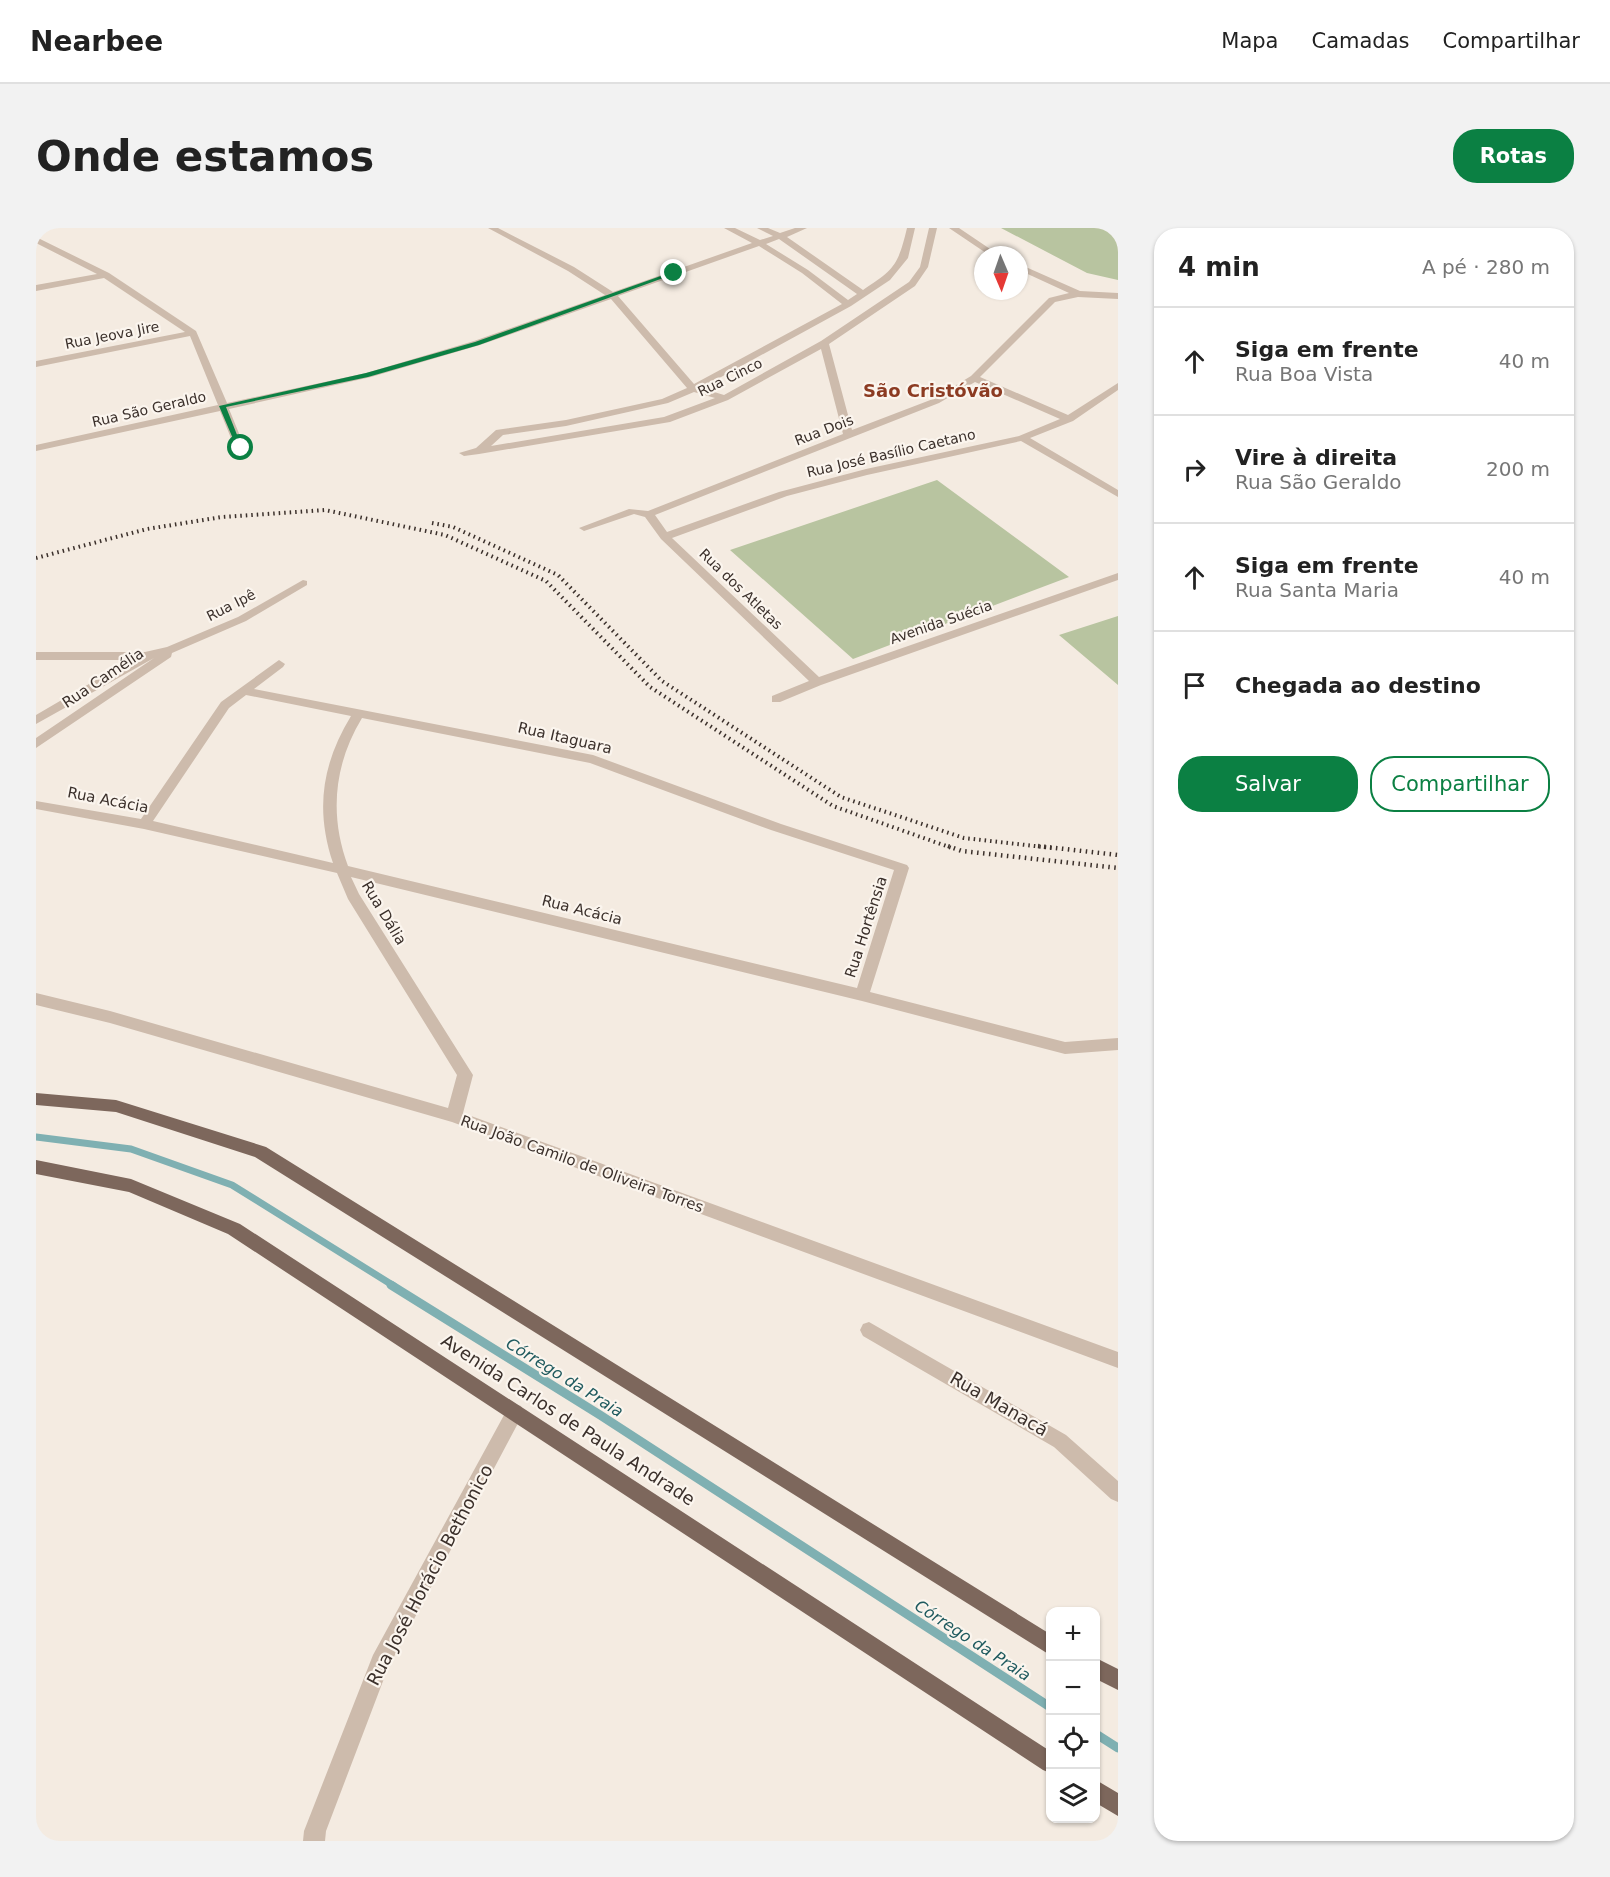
<!DOCTYPE html>
<html lang="pt">
<meta charset="utf-8">
<style>
:root{--surface:#fff;--page:#f2f2f2;--text:#222;--muted:#767676;--line:#e0e0e0;--accent:#0b8043}
body{margin:0;font-family:"DejaVu Sans",sans-serif;background:var(--page);color:var(--text)}
.controls{position:absolute;right:18px;bottom:18px;display:grid;overflow:hidden;border-radius:12px;box-shadow:0 2px 4px #0004}
.controls button{width:54px;height:54px;display:grid;place-items:center;padding:0;border:0;border-bottom:2px solid var(--line);background:var(--surface);color:var(--text);font:30px sans-serif}
.compass{position:absolute;left:938px;top:18px;width:54px;height:54px;border-radius:50%;background:var(--surface);box-shadow:0 2px 4px #0004;rotate:178deg}
.stop{position:absolute;width:18px;height:18px;margin:-14px;border:4px solid #0b8043;border-radius:50%;background:#fff}
.stop.end{background:#0b8043;border-color:#fff;box-shadow:0 2px 6px #0008}
.list{margin:0;padding:0;list-style:none}
h2{display:flex;justify-content:space-between;align-items:center;height:78px;margin:0;padding:0 24px;font-size:26px}
h2 small{font-size:20px;font-weight:400;color:var(--muted)}
.list li{display:grid;grid-template-columns:39px 1fr auto;gap:18px;align-items:center;box-sizing:border-box;height:108px;padding:0 24px;border-top:2px solid var(--line)}
.list b{display:block;font-size:22px;white-space:nowrap}
.list p{margin:0;font-size:20px;white-space:nowrap;color:var(--muted)}
.list em{font-size:20px;font-style:normal;color:var(--muted)}
.actions{display:flex;gap:12px;padding:18px 24px}
.actions a{flex:1;padding:14px 0;border:2px solid var(--accent);border-radius:24px;text-align:center;font-size:21px;color:var(--accent)}
.actions .main{background:var(--accent);color:#fff}
.icon{flex:none;width:33px;height:33px;fill:none;stroke:currentColor;stroke-width:2;stroke-linecap:round;stroke-linejoin:round}
.map{position:relative;flex:none;width:1082px;height:1613px;overflow:hidden;border-radius:24px}
header{display:flex;align-items:center;gap:36px;box-sizing:border-box;height:84px;padding:0 30px;background:var(--surface);border-bottom:2px solid var(--line)}
header strong{font-size:28px}
nav{display:flex;gap:33px;margin-inline-start:auto;font-size:21px}
.intro{display:flex;align-items:center;justify-content:space-between;box-sizing:border-box;height:144px;padding:0 36px}
h1{margin:0;font-size:42px}
.button{padding:15px 27px;border-radius:24px;background:var(--accent);color:#fff;font-size:21px;font-weight:700}
main{display:flex;gap:36px;padding:0 36px}
aside{flex:1;background:var(--surface);border-radius:24px;box-shadow:0 2px 4px #0004}
.map>svg:first-child{display:block}
</style>
<header>
<strong>Nearbee</strong>
<nav><a>Mapa</a><a>Camadas</a><a>Compartilhar</a></nav>
</header>
<div class="intro"><h1>Onde estamos</h1><a class="button">Rotas</a></div>
<main>
<div class="map">
<svg width="1082" height="1613" viewBox="0 0 1082 1613">
<rect width="100%" height="100%" fill="#f4ebe1"/>
<path fill="#b8c4a0" d="M965,0H1082V52L1051,45Z
M901,252L1033,349L817,431L694,322Z
M1082,388V457L1023,407Z"/>
<g fill="none" stroke-linecap="round" stroke-linejoin="round">
<path stroke="#7fb0b2" stroke-width="7" d="M0,909L95,921L196,957L358,1058"/>
<path stroke="#7fb0b2" stroke-width="9" d="M355,1057L564,1187L1014,1479
M1060,1506L1082,1520"/>
<path fill="#cdbbac" fill-rule="evenodd" d="M452,0H462L538,39L577,64L716,15L688,0H699L724,12L737,8L721,0H732L744,5L759,0H771L751,9L827,62C859,41 862,37 871,0H879L872,30L854,52L815,78L665,160L688,167L785,113L873,54L884,39L893,0H901L892,39L879,58L793,116L816,202L897,171L935,148L1013,70L1033,65L983,42V36L1044,63L1082,65V71L1042,69L1019,74L944,149L1032,187L1082,155V162L1037,193L994,210L1082,262V269L985,213L831,247L751,268L636,310L783,449L1082,345V352L785,457L744,474H736V468L773,453L625,311L609,289L598,286L548,303L543,300L593,281L612,283L807,206L785,121L692,172L634,194L443,226L428,228L423,225L440,220L460,202L530,192L626,171L651,160L575,71L444,117L335,149L193,181L211,225L210,227L201,225L184,183L0,223V217L182,177L154,108L0,139V133L149,104L68,50L0,63V57L61,46L0,15V9L73,45L160,103L191,175L330,145L438,113L569,67L532,43ZM743,11L821,66L812,72L772,42L730,16ZM723,18L766,45L806,76L658,156L582,68ZM939,154L1024,191L983,208L830,241L743,264L631,304L619,287L903,175ZM658,164L679,170L628,189L455,218L467,207L530,198L632,175Z
M913,0H923L963,27H953Z
M267,352L271,353V357L210,393L136,425L135,429L0,520V510L118,430L0,496V487L94,432H0V424H109L131,419L202,389Z
M243,432L249,436L247,439L218,461L557,527L745,596L871,637L873,640L834,764L1029,814L1082,810V822L1029,826L826,773L315,649L323,666L437,847L427,885L1082,1124V1140L416,894L74,795L0,777V765L74,783L412,880L421,847L312,671L301,645L108,601L0,581V573L105,591L185,474ZM210,467L315,488C286,536 279,581 297,635L117,593L193,480ZM326,490L554,535L735,602L858,642L821,760L312,638C293,587 298,536 326,490Z
M833,1094L1030,1207L1082,1253V1274L1075,1271L1018,1219L827,1108L824,1102L827,1096Z
M479,1176L485,1178L488,1184L352,1440L290,1603L289,1613H267L268,1603L337,1427L473,1178Z"/>
<path fill="#7d675c" fill-rule="evenodd" d="M0,865L80,872L230,919L1014,1406V1427L219,929L80,884L0,877Z
M0,932L95,951L204,996L1014,1523V1545L1007,1542L192,1006L93,964L0,946Z
M1060,1430L1082,1441V1462L1060,1451Z
M1060,1552L1082,1565V1588L1060,1575Z"/>
<path stroke="#3b302b" stroke-width="4" stroke-dasharray="1.5 4" stroke-linecap="butt" d="M396,295L417,299L522,347L626,453L805,569L928,610L1016,620
M0,330L111,301L186,289L289,282L409,307L510,353L614,459L797,578L916,620"/>
<path stroke="#3b302b" stroke-width="4.5" stroke-dasharray="1.5 4.5" stroke-linecap="butt" d="M912,618L926,623L1082,640
M1002,618L1082,627"/>
</g>
<path fill="#0b8043" d="M636,44L641,45L443,117L332,149L190,179L207,222L201,220L183,178L330,145L439,114Z"/>
<g text-anchor="middle" stroke-width="4.5" stroke-linejoin="round" paint-order="stroke">
<g font-size="14" fill="#3b302b" stroke="#fbf5ee">
<text transform="translate(76 107) rotate(-11)" y="5">Rua Jeova Jire</text>
<text transform="translate(694 149) rotate(-26)" y="5">Rua Cinco</text>
<text transform="translate(113 181) rotate(-13)" y="5">Rua São Geraldo</text>
<text transform="translate(788 202) rotate(-21)" y="5">Rua Dois</text>
<text transform="translate(855 225) rotate(-13)" y="5">Rua José Basílio Caetano</text>
<text transform="translate(705 361) rotate(44)" y="5">Rua dos Atletas</text>
<text transform="translate(195 377) rotate(-27)" y="5">Rua Ipê</text>
<text transform="translate(905 394) rotate(-19)" y="5">Avenida Suécia</text>
</g>
<g font-size="15" fill="#3b302b" stroke="#fbf5ee">
<text transform="translate(67 450) rotate(-34)" y="5">Rua Camélia</text>
<text transform="translate(529 510) rotate(13)" y="5">Rua Itaguara</text>
<text transform="translate(72 572) rotate(11)" y="5">Rua Acácia</text>
<text transform="translate(546 682) rotate(14)" y="5">Rua Acácia</text>
<text transform="translate(348 685) rotate(59)" y="5">Rua Dália</text>
<text transform="translate(830 699) rotate(-72)" y="5">Rua Hortênsia</text>
<text transform="translate(546 936) rotate(20)" y="5">Rua João Camilo de Oliveira Torres</text>
</g>
<g font-size="16" font-style="italic" fill="#1f5a5e" stroke="#fbf5ee">
<text transform="translate(529 1149) rotate(32)" y="6">Córrego da Praia</text>
<text transform="translate(937 1412) rotate(33)" y="6">Córrego da Praia</text>
</g>
<g font-size="18" font-weight="bold" fill="#8c3b22" stroke="#fbf5ee">
<text x="897" y="169">São Cristóvão</text>
</g>
<g font-size="18" fill="#3b302b" stroke="#fbf5ee">
<text transform="translate(963 1176) rotate(30)" y="6">Rua Manacá</text>
<text transform="translate(532 1192) rotate(33)" y="6">Avenida Carlos de Paula Andrade</text>
<text transform="translate(394 1347) rotate(-62)" y="6">Rua José Horácio Bethonico</text>
</g>
</g>
</svg>
<div class="controls">
<button>+</button>
<button>−</button>
<button><svg class="icon" aria-label="locate" viewBox="0 0 24 24"><circle cx="12" cy="12" r="6"/><path d="M12 2v4M12 18v4M2 12h4M18 12h4"/></svg></button>
<button><svg class="icon" aria-label="layers" viewBox="0 0 24 24"><path d="M12 4l9 5-9 5-9-5zM3 14l9 5 9-5"/></svg></button>
</div>
<svg class="compass" viewBox="-18 -18 36 36"><path d="M0-13l5 13h-10z" fill="#e53935"/><path d="M0 13l5-13h-10z" fill="#767676"/></svg>
<div class="stop" style="left:205px;top:220px"></div>
<div class="stop end" style="left:638px;top:45px"></div>
</div>
<aside>
<h2>4 min<small>A pé · 280 m</small></h2>
<ul class="list">
<li><svg class="icon" aria-label="ahead" viewBox="0 0 24 24"><path d="M12 20V5M6 11l6-6 6 6"/></svg><div><b>Siga em frente</b><p>Rua Boa Vista</p></div><em>40 m</em></li>
<li><svg class="icon" aria-label="right" viewBox="0 0 24 24"><path d="M7 20v-9h11M14 6l5 5-5 5"/></svg><div><b>Vire à direita</b><p>Rua São Geraldo</p></div><em>200 m</em></li>
<li><svg class="icon" aria-label="ahead" viewBox="0 0 24 24"><path d="M12 20V5M6 11l6-6 6 6"/></svg><div><b>Siga em frente</b><p>Rua Santa Maria</p></div><em>40 m</em></li>
<li><svg class="icon" aria-label="arrive" viewBox="0 0 24 24"><path d="M6 21V4h12l-3 4 3 4H6"/></svg><div><b>Chegada ao destino</b></div></li>
</ul>
<div class="actions"><a class="main">Salvar</a><a>Compartilhar</a></div>
</aside>
</main>
